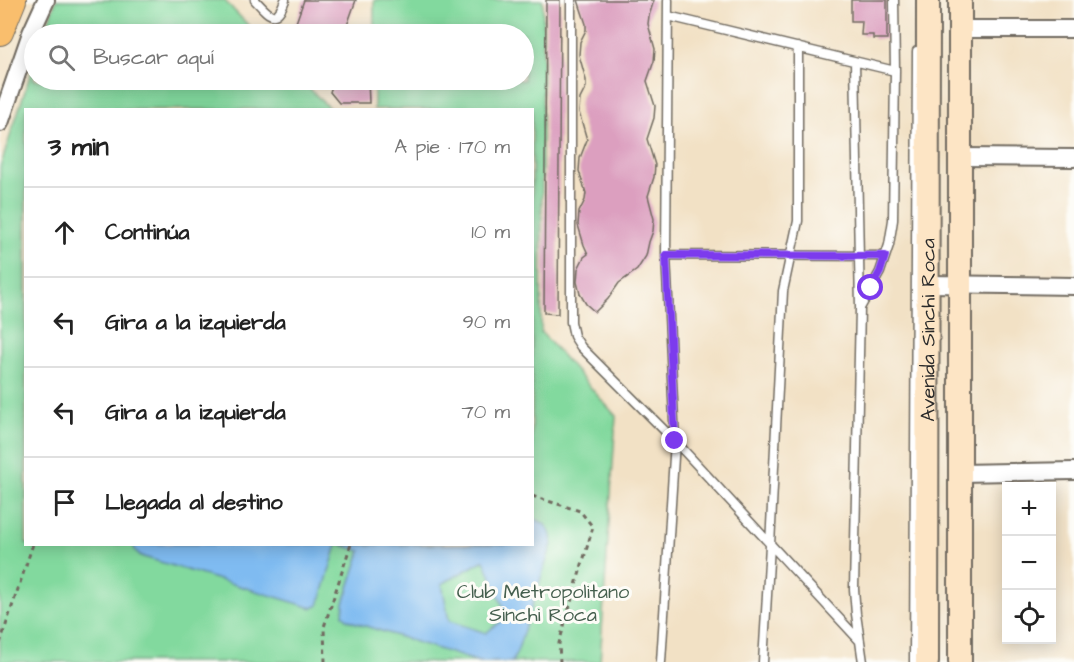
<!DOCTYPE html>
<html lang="es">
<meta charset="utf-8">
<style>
:root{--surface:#fff;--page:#f6f6f6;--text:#222;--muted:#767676;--line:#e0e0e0}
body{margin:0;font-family:"Architects Daughter",sans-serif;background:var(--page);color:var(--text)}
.controls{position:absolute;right:18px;bottom:18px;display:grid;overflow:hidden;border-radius:0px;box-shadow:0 3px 15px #0003}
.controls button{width:54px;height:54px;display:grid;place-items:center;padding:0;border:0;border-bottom:2px solid var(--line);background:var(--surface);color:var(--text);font:30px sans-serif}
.stop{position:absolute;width:18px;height:18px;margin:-14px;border:4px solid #7c3aed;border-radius:50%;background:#fff}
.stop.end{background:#7c3aed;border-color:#fff;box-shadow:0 2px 6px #0008}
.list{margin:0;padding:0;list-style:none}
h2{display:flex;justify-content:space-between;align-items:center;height:78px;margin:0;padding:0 24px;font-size:26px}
h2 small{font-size:20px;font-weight:400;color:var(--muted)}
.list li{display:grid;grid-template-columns:39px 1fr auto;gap:18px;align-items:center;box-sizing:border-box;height:90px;padding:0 24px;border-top:2px solid var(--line)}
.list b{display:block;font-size:22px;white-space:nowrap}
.list em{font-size:20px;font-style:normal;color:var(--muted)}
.icon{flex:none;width:33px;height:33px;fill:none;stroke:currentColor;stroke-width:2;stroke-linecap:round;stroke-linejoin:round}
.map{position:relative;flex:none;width:1074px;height:662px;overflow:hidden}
.search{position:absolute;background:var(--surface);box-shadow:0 3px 15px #0003;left:24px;top:24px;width:510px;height:66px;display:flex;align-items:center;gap:15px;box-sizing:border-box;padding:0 21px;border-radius:33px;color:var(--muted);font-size:22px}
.panel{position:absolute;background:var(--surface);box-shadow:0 3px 15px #0003;left:24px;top:108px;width:510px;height:438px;border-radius:0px}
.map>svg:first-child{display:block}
</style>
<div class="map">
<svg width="1074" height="662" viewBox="0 0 1074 662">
<rect width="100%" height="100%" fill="#fdfcf7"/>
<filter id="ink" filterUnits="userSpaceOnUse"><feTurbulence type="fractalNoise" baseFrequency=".0167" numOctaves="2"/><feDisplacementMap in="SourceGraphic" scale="12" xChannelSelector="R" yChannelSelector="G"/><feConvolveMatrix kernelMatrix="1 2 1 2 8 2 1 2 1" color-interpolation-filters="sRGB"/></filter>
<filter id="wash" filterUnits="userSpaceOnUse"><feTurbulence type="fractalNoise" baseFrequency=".008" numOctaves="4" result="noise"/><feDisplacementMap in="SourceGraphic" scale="24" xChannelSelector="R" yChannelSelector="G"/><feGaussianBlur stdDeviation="1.35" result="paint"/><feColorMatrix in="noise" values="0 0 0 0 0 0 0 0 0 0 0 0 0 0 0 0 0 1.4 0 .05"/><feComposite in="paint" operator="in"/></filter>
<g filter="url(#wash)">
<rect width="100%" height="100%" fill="#f2e1c5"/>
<path fill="#82d99e" stroke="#568264" stroke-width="1.5" d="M56,0H224L253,30L261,32L270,25L272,34H44Z
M374,0H543L541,332L616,416L600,662H0V167L34,63V80H301L330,109L26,110V544H532V110L374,109V80H524V34H374Z"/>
<path fill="#7fbbf1" stroke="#55738e" stroke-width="1.5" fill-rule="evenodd" d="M533,518C547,524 551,529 552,544L517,652L512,662H479L356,623L347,619L343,615L344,603L361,551L341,545L532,544ZM484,560L507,616L486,633L449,621L442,584Z
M134,544H337V545L319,605L312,608L147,558C139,556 134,553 134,544Z"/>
<g id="blocks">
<path fill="#dc9fbf" d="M304,0H356L344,34H292Z
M546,0H560L558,314L544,313Z
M578,0H654L649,16L648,24L655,49L654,61L647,81L655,106L654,118L647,139L655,165L654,177L648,196L654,219L653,231L649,242L646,256L637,270L619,283L608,299L595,312L586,304L580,294L577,282L578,269L584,257L588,254L584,245L578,225L579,212L585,200L586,193L579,171L580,158L587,140L579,112L580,99L586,87V80L579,55L580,42L586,30V24Z
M851,0H887V39H873V35H861L862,21H851Z
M334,80H368L369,103H339L330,92Z"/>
</g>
</g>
<g filter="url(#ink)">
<use href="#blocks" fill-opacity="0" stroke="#716b61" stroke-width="1.5"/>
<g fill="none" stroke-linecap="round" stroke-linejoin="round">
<defs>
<path id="service" d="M255,0C269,15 276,25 285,0
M571,0V322L574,336L581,347L675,441L859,640
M668,16L895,71
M855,62L860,307
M666,255L885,256
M661,662L675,441L666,255L668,0
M763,662L770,545L783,291L798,221V47
M863,662L856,614L854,589L860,308L880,272L889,245L893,220L895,71L894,0
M914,662L917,51"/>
<path id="minor" d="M960,29H1074
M0,123L31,33L46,0
M960,157L1074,158
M927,284L1074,286
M960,473L1074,471"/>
<g id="secondary">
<path id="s1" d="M927,662L928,0"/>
<path d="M960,662V0"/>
</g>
<path id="primary" d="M0,32L13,0"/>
</defs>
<use href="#service" stroke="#716b61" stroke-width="11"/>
<use href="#minor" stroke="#716b61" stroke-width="20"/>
<use href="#secondary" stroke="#716b61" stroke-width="26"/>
<use href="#primary" stroke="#716b61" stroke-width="28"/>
<path stroke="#716b61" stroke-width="3" stroke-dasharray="4.5 4.5" stroke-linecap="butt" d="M532,496L580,511L593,527L559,643L560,662
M0,643L33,544
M325,662L324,627L351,544"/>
<use href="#service" stroke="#fff" stroke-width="8"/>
<use href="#minor" stroke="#fff" stroke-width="16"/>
<use href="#secondary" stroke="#fde5c5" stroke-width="22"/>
<use href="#primary" stroke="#f9be6d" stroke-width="26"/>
</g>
</g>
<g fill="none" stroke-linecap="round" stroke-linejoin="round" filter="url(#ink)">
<path stroke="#7c3aed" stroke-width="8" d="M675,441L666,255L885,256L880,272L871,288"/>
</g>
<g text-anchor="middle" stroke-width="6" stroke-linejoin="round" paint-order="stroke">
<g font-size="20" fill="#2b2b2b" stroke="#fdfcf7">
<text dy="7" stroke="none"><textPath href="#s1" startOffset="332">Avenida Sinchi Roca</textPath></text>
</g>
<g font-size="20" fill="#455f4e" stroke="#fdfcf7">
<text x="543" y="598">Club Metropolitano<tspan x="543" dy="23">Sinchi Roca</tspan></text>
</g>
</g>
</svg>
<div class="controls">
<button>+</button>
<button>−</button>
<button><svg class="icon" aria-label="locate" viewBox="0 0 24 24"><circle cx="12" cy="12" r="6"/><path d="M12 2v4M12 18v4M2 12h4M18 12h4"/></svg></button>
</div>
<div class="stop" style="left:871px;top:288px"></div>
<div class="stop end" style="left:675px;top:441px"></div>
<div class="search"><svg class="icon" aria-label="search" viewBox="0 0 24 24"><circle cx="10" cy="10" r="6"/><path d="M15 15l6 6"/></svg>Buscar aquí</div>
<section class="panel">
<h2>3 min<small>A pie · 170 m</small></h2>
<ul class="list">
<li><svg class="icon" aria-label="ahead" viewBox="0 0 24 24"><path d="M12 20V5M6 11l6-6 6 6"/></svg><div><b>Continúa</b></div><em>10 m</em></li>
<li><svg class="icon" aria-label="left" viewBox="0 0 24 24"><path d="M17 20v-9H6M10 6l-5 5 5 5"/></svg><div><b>Gira a la izquierda</b></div><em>90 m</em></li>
<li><svg class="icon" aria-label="left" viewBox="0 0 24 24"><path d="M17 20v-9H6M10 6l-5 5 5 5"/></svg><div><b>Gira a la izquierda</b></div><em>70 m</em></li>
<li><svg class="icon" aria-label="arrive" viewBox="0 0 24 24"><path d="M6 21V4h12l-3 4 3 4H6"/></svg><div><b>Llegada al destino</b></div></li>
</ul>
</section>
</div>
